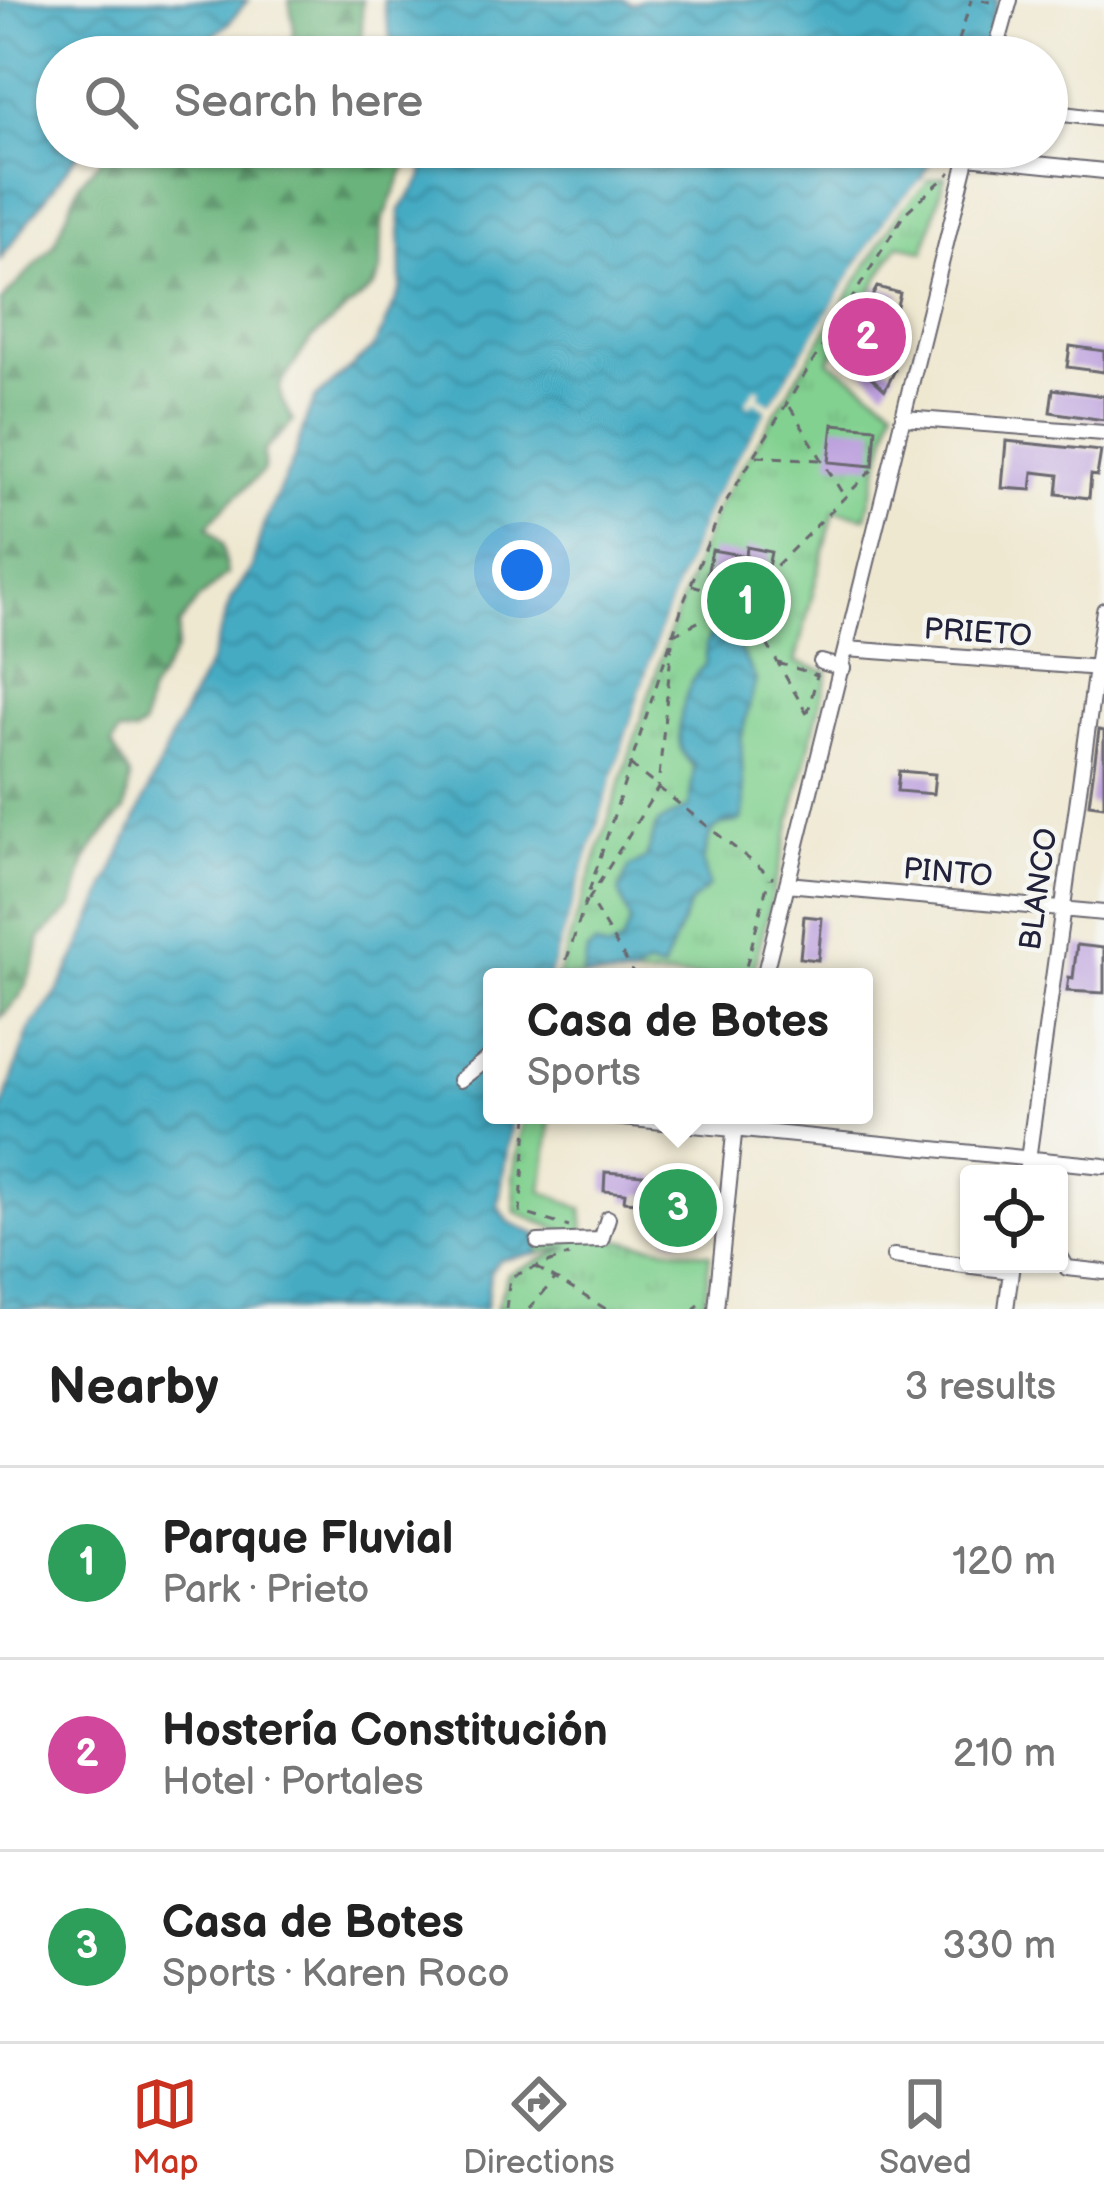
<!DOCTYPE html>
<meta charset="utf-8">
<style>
:root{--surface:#fff;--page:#f6f6f6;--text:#222;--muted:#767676;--line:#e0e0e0;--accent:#c8321e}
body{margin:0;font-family:"Balsamiq Sans",sans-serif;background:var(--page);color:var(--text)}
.controls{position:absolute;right:36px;bottom:36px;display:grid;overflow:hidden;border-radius:12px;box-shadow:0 3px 9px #0004}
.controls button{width:108px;height:108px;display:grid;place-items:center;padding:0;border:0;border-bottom:3px solid var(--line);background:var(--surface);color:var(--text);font:60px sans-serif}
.you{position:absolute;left:522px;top:570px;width:42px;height:42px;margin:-30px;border:9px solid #fff;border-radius:50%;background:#1a73e8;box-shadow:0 0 0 18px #1a73e833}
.badge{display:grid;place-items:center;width:78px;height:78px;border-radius:50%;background:var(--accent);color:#fff;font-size:39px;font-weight:700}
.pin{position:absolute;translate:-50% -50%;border:6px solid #fff;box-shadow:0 3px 12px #0006}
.popup{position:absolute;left:483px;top:968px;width:390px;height:156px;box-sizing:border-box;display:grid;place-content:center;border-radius:12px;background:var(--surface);filter:drop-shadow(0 3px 9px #0005);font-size:39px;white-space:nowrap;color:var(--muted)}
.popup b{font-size:45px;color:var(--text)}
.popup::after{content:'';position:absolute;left:50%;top:100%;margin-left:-24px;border:24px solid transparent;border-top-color:var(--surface)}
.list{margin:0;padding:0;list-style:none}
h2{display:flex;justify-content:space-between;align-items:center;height:156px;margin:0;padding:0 48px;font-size:51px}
h2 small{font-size:39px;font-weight:400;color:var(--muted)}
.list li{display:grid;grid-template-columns:78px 1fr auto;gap:36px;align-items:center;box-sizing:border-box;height:192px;padding:0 48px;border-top:3px solid var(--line)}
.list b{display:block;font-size:45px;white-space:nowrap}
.list p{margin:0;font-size:39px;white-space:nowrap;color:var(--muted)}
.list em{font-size:39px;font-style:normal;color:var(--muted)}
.icon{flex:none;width:66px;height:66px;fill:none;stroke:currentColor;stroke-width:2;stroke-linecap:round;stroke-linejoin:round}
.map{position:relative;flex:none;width:1104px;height:1309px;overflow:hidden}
.search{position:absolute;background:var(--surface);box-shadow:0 3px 9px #0004;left:36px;right:36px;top:36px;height:132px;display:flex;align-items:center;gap:30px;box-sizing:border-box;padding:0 42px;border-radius:66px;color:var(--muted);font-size:45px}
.sheet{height:732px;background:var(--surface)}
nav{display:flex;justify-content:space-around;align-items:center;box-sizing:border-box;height:168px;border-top:3px solid var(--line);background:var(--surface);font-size:33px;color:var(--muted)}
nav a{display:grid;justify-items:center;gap:6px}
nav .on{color:var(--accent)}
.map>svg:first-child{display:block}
</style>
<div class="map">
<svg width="1104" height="1309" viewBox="0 0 1104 1309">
<defs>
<pattern id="forest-firs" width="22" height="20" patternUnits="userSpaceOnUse" patternTransform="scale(3)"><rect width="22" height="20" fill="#6ab37b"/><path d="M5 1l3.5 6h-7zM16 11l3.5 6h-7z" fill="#579166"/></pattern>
<pattern id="park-tufts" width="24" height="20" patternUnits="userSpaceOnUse" patternTransform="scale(3)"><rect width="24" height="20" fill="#83d191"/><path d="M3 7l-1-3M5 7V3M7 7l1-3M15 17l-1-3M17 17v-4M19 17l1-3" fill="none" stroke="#71b37e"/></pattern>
<pattern id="water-waves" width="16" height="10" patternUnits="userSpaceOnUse" patternTransform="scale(3)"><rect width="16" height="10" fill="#44abc3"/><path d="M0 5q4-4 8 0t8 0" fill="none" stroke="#388ba0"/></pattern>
</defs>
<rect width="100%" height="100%" fill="#f6f6f2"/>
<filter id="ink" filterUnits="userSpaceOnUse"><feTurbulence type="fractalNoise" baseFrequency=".00833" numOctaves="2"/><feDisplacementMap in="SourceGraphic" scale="24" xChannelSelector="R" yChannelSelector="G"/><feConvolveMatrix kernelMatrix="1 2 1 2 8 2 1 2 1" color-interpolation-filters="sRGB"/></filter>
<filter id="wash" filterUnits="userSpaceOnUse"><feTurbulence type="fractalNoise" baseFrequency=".004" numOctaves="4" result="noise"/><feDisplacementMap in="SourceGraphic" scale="48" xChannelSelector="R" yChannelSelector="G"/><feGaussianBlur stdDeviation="2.7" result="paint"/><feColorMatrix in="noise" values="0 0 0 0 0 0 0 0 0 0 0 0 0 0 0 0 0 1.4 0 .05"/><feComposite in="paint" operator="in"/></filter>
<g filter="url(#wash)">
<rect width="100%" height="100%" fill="#efe8d1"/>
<path fill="url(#forest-firs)" stroke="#466a5b" stroke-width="3" d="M289,0H362V57H290L294,29Z
M113,147H411V154L382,223L381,271L375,286L311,339L280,386L281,398L293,422L264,451V470C249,487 217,510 208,527L223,544L227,574L198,600L179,625L176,650L149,695L143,727L135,733H118L112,745L130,777L125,810L98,841L85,862L73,907L40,938L35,964L20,997L0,1018V302L54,245L80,182Z"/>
<path fill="url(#park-tufts)" stroke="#527a66" stroke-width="3" d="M945,176L924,252L899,244L829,361L894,406L866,517L834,511L795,662L828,672L752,977H557L668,636L716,508L905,203L928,180Z
M523,1117L551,1118L542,1191L582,1209L584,1235L710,1254L704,1309H496L508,1274L570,1247L537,1254L538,1235H573L516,1213L513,1176Z"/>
<path fill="url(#water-waves)" stroke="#33667f" stroke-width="3" d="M0,0H248L227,25L186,57H57V147H83L0,260Z
M383,0H622L632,4L644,0H998L981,57H394Z
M425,147H943L932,157L921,181L891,211L711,502L661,628L550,977H492V1115H513L498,1206L509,1222L538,1235L537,1254L499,1260L490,1272L486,1309H0V1115L16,1067L29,1030L57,993L78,951L172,736L211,660L231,599L252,568L263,526L294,458L308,413L316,398L372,349L383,330L401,288L400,210L423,177Z
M722,630L731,632L756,680L741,738L744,808L741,821L723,824L711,832L703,861L709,886L690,904L662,970L647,966L632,977H583L587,951L595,945L607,950L622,943L630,922L619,891L629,868L646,858L658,823L689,807L694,767C690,762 684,757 682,751C673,730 687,677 705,665L706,643L712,633Z"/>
<path fill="#efe8d1" d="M928,180L896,214L716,505L667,630L556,977H550L661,628L711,502L767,410L754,400L750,406L745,403L756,387L761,390L758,396L771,404L891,211L920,181Z"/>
<g id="blocks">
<path fill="#bb9fdd" d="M877,287L900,293L893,322L873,352L884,357L879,364L895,370L885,390L862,369L840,358Z
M1070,346L1104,351V372L1067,367Z
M1053,389L1104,396V420L1050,412Z
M833,424L876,428L873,466L829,462Z
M1006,441L1101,451L1097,476L1091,475L1089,498L1057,494L1059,475L1033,472L1031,490L1002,488Z
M747,547L771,552L767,572L744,567L740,592L705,585L712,550L746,556Z
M1099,730L1104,731V806L1089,804Z
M899,771L935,774L933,794L897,791Z
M804,916L822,918L818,960L800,958Z
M1077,945L1104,948V993L1067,991L1069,977L1073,978Z
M605,1172L656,1176L654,1195L639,1194L638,1202L624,1201L625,1193L604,1191Z
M673,1182L689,1183L692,1194V1215L682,1240L668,1238L663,1222L665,1196Z"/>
</g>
</g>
<g filter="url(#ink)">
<use href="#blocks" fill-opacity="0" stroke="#6a6770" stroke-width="3"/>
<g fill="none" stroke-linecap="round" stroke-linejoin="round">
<defs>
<path id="minor" d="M994,57L1010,0
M1047,112L1104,119
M968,157L1104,171
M904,418L1104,433
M847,649L1100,668
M821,662L843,668
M787,884L1104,913
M764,977L970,147
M460,1080L492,1055
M593,1115L1104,1166
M1026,1174L1104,610
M538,1242L601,1240L608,1218
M1059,1254L1067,1268L1104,1272
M894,1256L1011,1271
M716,1309L736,1115
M1006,1309L1012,1264"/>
</defs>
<use href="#minor" stroke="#6a6770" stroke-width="18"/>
<path stroke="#6a6770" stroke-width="3" stroke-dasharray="9 9" stroke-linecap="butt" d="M982,0L998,4
M954,57L971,0
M790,407L844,496
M757,456L820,460
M692,585L741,600
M674,634L742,600
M778,663L817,675L808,712
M807,714L742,600L874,468
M630,765L773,878
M561,977L683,604L722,508L905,213L951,172
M636,977L589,899L658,788L672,643
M734,977L745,971L769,878
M528,1115L520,1212L569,1227
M536,1267L606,1309
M506,1309L510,1277L569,1255
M529,1309L555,1279
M694,1309L699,1305"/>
<use href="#minor" stroke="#fff" stroke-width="14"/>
</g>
</g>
<g text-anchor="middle" stroke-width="9" stroke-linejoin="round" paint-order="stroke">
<g font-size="30" fill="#22223b" stroke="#f6f6f2">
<text transform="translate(978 632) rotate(4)" y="10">PRIETO</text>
<text transform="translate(948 872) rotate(5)" y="10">PINTO</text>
<text transform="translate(1038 889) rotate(-82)" y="10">BLANCO</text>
</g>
</g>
</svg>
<div class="controls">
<button><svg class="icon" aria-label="locate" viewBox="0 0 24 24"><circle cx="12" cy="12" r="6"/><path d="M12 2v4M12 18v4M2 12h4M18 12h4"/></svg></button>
</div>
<div class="you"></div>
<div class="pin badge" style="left:746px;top:601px;background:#2e9e5b">1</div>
<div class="pin badge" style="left:867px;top:337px;background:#d1479c">2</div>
<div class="pin badge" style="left:678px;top:1208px;background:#2e9e5b">3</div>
<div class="popup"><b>Casa de Botes</b>Sports</div>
<div class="search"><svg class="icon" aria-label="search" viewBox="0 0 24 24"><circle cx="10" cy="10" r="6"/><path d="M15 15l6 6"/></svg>Search here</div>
</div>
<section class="sheet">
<h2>Nearby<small>3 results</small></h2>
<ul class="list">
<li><span class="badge" style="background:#2e9e5b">1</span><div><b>Parque Fluvial</b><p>Park · Prieto</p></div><em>120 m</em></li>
<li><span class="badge" style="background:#d1479c">2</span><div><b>Hostería Constitución</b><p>Hotel · Portales</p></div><em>210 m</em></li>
<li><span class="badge" style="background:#2e9e5b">3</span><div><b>Casa de Botes</b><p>Sports · Karen Roco</p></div><em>330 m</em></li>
</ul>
</section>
<nav>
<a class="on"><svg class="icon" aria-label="map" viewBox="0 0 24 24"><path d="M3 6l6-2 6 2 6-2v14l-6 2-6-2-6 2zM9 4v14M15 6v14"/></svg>Map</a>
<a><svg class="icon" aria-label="directions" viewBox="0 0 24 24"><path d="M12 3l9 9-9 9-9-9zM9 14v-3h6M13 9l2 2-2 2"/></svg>Directions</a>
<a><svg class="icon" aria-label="saved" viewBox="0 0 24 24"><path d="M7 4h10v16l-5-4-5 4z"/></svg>Saved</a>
</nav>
